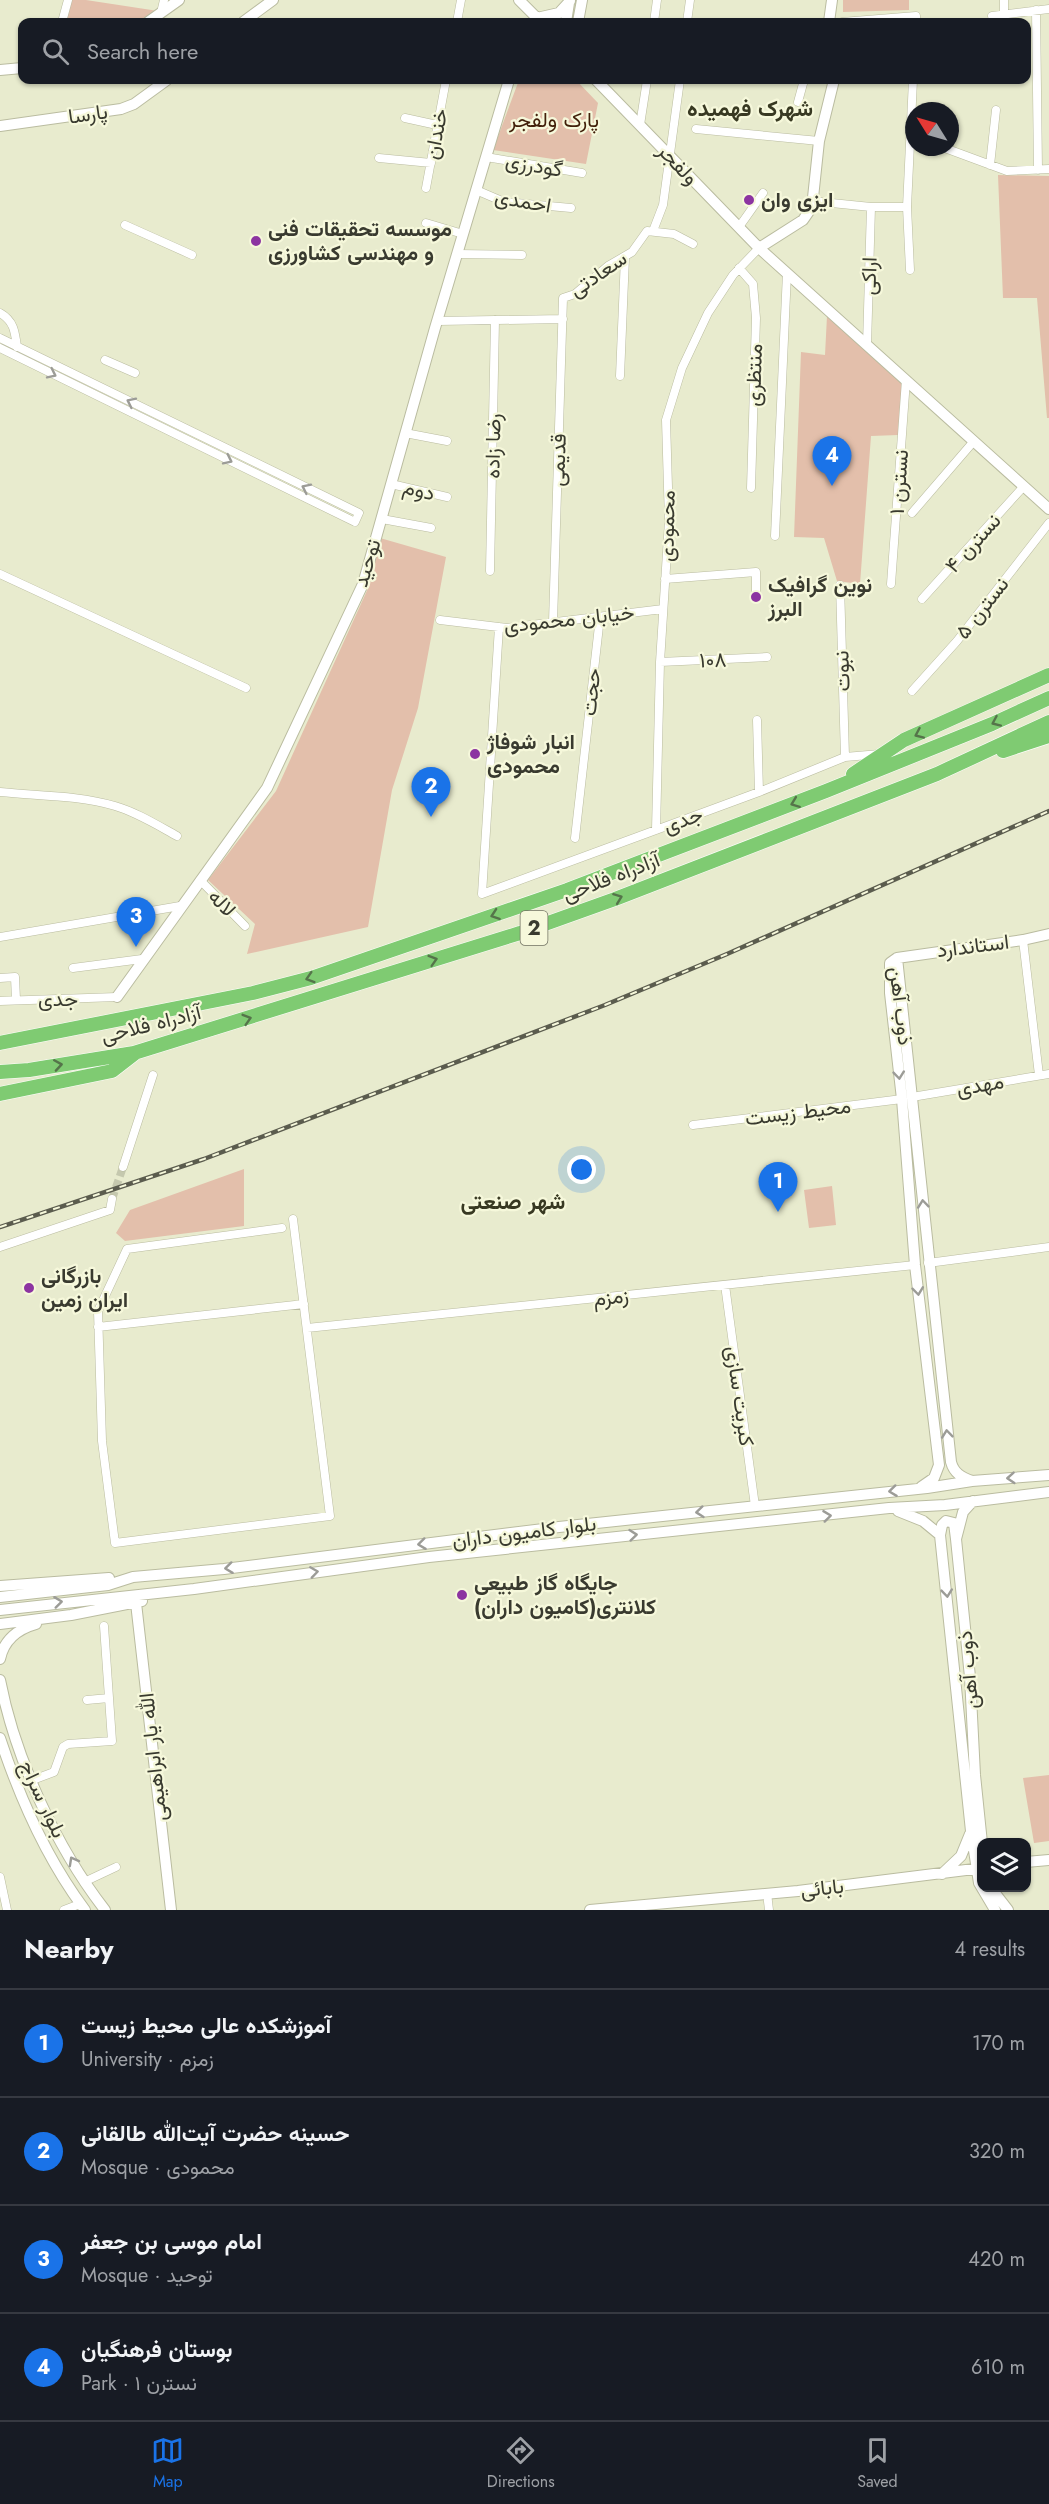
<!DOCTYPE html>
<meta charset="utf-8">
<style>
:root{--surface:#171b24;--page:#242831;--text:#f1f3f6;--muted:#9ea1a6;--line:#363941;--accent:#1a73e8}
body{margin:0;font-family:Jost,Vazirmatn,sans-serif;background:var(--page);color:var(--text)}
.controls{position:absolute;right:18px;bottom:18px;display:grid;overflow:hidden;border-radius:12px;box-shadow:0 2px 4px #0004}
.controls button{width:54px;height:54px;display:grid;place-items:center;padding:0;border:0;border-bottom:2px solid var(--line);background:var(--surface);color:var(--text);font:30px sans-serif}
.compass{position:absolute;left:905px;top:102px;width:54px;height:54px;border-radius:50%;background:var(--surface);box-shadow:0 2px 4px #0004;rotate:307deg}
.you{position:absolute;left:582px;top:1170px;width:21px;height:21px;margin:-15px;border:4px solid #fff;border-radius:50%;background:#1a73e8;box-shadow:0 0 0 9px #1a73e833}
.badge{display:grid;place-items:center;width:39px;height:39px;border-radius:50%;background:var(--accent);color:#fff;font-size:20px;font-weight:700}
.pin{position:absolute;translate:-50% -50px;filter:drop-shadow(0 2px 3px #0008)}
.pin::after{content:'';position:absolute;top:32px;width:21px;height:18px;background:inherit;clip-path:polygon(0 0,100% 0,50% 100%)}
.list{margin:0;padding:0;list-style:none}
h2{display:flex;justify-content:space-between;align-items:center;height:78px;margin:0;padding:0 24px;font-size:26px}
h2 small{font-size:20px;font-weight:400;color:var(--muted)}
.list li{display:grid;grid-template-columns:39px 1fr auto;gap:18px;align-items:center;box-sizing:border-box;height:108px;padding:0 24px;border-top:2px solid var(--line)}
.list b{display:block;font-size:22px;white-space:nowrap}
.list p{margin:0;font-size:20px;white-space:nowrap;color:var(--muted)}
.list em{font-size:20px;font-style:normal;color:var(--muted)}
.icon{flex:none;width:33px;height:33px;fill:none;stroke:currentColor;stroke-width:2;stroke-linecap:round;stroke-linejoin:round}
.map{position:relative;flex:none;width:1049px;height:1910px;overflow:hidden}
.search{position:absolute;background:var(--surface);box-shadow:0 2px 4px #0004;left:18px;right:18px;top:18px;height:66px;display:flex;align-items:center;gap:15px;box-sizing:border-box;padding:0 21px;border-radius:12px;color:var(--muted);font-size:22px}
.sheet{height:510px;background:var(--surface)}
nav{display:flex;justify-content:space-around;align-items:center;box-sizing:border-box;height:84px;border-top:2px solid var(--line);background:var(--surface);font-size:16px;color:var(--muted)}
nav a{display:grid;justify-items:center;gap:3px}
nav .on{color:var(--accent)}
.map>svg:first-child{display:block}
</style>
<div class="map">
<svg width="1049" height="1910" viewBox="0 0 1049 1910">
<rect width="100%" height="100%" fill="#e8ebce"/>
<path fill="#e3bfab" d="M71,0H86L158,11L142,22H65Z
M843,0H909V10L843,12Z
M519,80H576L598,103L586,164L493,150Z
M998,175L1049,176V418H1047L1037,298H1003Z
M827,316L905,381L898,435L871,436L860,584L837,581L824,538L794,537L801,352L825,355Z
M380,538L446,557L418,708L392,790L368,927L247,954L255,924L208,880L276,791L370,584Z
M244,1169V1226L125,1241L116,1233L130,1210Z
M832,1186L836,1225L809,1228L804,1190Z
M1049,1775V1841L1034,1843L1023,1778Z"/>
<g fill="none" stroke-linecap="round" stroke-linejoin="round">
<path stroke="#c5c8ae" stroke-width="8" stroke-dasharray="8 4" stroke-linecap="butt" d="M112,1199L123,1167"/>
<defs>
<path id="street" d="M1004,0V15
M1036,10L1038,170
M161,13L164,0
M992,16L1049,9
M62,22L68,0
M457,22L461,0
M654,22L657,0
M687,22L690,0
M842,22L916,16V22
M798,102L804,80
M405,118L437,125
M640,125L647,80
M696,129L819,141
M942,147L1007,171L1049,169
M486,157L582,173
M379,158L431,163
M990,165L996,110
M426,188L446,80
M476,190L504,202L571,208
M812,201L871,207H907
M426,223L463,234
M125,225L192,255
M739,227L763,193
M653,231L663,205L680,80
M457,254L522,255
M739,268L753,284L756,318L751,488
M910,270L907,207L913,80
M0,313C14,321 15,332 17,347
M438,321L563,319
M0,338L359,513L355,522L0,348
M867,345L871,207
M105,360L135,373
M620,376L625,257
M405,433L447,441
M391,484L447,497
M912,513L974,441
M382,519L431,528
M775,536L787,273
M490,571L495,320
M0,574L246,688
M665,579L756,572V591
M891,584L906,380
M840,585L845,757
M922,599L1024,486
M440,620L507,628L663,609
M553,622L563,298L575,294L608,266L632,252L647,231L674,234L693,244
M499,627L482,894L759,792L845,757L880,754
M660,662L767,657
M912,691L957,641L1049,523
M757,720L759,792
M0,792C38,796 78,795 115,806C136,812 157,825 177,836
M656,830L660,662L669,521L666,420L682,368L708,313L733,275L759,248
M575,838L600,617
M200,880L245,926
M0,937L180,906
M1023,940L1039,1075
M73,968L142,959
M0,978L15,977L16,1000
M0,1001L117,997
M912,1097L1049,1074
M693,1125L902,1099
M123,1167L153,1075
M282,1228L127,1249L98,1311L102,1441L115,1543L330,1516L293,1219
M0,1247L110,1210L112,1199
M928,1263L1049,1247
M725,1285L755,1506
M98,1327L304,1304
M307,1328L915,1265
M87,1700L109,1698
M30,1781L54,1772L63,1747L68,1744L112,1741L104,1626
M0,1877L7,1910
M84,1882L116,1867
M767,1893L769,1910
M64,1910L80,1904"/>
<path id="secondary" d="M519,0L541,22
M537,18L559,13L570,1
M148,22L179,0
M243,22L273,0
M566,22L569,3
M578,22L582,0
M829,22L832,0
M0,70L22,68
M596,80L759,248L1049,509
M0,126L121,109L134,104L167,80
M759,248L803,220L812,207L819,141L834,80
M897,958L890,963V993L902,1099L915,1265L939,1465L934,1478L921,1487
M897,958L951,1462C954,1473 961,1477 972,1481
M897,958L1023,940L1049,934
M117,997L267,788L363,584L435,328L509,80
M973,1501L963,1512L956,1539L970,1677L975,1775L982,1843
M898,1511L923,1521L940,1535
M956,1539L954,1523L946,1521L942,1525L940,1535L971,1831L979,1883L995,1910
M0,1586L109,1578
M0,1597L108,1585L133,1577L224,1569L559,1527L927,1488L972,1481L1049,1475
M136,1603L171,1910
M0,1610L194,1589L429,1557L889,1508L945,1505L1049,1492
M0,1624L71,1615L142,1601
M0,1659C4,1640 18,1629 36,1624
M0,1680C15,1758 56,1847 105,1910
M0,1738C20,1799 46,1858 85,1910
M1026,1862L1049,1860
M942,1874L961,1856L970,1834
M991,1888L1008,1910
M590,1910L798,1891L982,1868"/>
<path id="highway" d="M1003,751L1049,736
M853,774L904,740L1049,675
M0,1043L253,993L311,978L567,890L826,791L992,724L1049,698
M0,1072L29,1070L134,1053L520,933L615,899L937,774L1049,722
M0,1094L112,1071L134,1054"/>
</defs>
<use href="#street" stroke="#babca0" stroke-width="9"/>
<use href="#secondary" stroke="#babca0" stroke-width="12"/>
<use href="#highway" stroke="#fff" stroke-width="15"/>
<use href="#street" stroke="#fff" stroke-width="8"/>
<use href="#secondary" stroke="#fff" stroke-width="10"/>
<use href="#highway" stroke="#7fcb72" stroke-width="14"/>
<defs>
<path id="rail" d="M0,1227L204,1159L605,1005L727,954L1049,811"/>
</defs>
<use href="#rail" stroke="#5b5c4e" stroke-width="4.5"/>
<use href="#rail" stroke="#f6f8db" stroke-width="2" stroke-dasharray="7" stroke-linecap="butt"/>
</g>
<defs><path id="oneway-chevron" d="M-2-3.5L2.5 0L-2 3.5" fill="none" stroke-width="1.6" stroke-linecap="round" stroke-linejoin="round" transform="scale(1.5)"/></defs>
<g stroke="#9c9c97">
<use href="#oneway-chevron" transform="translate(52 374) rotate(26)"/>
<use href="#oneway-chevron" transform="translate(131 402) rotate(-154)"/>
<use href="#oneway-chevron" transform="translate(228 460) rotate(26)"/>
<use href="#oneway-chevron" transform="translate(306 488) rotate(-154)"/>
<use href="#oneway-chevron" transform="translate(899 1075) rotate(84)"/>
<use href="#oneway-chevron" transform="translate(923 1204) rotate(-96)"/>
<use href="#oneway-chevron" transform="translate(918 1291) rotate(83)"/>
<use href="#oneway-chevron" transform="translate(947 1434) rotate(-96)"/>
<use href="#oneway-chevron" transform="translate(1011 1478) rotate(176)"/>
<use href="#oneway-chevron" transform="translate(893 1491) rotate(173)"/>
<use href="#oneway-chevron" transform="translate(700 1512) rotate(174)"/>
<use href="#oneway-chevron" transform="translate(827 1516) rotate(-7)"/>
<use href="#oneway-chevron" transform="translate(633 1535) rotate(-6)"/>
<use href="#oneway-chevron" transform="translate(422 1544) rotate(173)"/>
<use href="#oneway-chevron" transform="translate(229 1568) rotate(173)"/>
<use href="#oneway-chevron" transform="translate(314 1572) rotate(-8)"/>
<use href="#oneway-chevron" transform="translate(947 1593) rotate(84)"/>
<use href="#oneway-chevron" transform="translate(58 1602) rotate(-7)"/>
<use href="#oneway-chevron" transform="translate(73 1861) rotate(-119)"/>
</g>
<g stroke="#55744a">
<use href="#oneway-chevron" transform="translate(996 722) rotate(156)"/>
<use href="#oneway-chevron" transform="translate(919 734) rotate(156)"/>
<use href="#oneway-chevron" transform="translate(795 803) rotate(159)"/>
<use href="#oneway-chevron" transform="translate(618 898) rotate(-21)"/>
<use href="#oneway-chevron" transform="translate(495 915) rotate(161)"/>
<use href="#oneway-chevron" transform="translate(433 960) rotate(-17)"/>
<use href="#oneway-chevron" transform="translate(310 978) rotate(163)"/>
<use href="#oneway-chevron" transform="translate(247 1019) rotate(-17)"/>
<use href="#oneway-chevron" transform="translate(58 1065) rotate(-9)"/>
</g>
<g fill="#8c34a1" stroke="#f6f8db" stroke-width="2">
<circle cx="749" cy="200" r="6"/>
<circle cx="256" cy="241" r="6"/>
<circle cx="756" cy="597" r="6"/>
<circle cx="475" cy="754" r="6"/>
<circle cx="29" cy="1288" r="6"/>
<circle cx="462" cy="1595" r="6"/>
</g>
<g text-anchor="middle" stroke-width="4.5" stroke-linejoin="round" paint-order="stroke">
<rect fill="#f6f8db" stroke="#727363" stroke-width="1.5" x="520.5" y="911" width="27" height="34" rx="4.5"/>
<g font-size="20" font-weight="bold" fill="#393a2f">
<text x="534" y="935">2</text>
</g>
<g font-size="21" fill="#393a2f" stroke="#f6f8db">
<text transform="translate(88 114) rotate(-8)" y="7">پارسا</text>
<text transform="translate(436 134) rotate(-79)" y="7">خندان</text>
<text transform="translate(678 164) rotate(46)" y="7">ولفجر</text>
<text transform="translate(534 165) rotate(10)" y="7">گودرزی</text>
<text transform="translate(523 201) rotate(10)" y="7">احمدی</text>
<text transform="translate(598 274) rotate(-34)" y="7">سعادتی</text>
<text transform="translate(869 276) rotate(-88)" y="7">اراکی</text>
<text transform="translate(754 375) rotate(-88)" y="7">منتظری</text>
<text transform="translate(493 446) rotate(-89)" y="7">رضا زاده</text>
<text transform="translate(558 460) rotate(-88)" y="7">قدیمی</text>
<text transform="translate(899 482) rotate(-86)" y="7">نسترن ۱</text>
<text transform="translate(419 490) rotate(14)" y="7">دوم</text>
<text transform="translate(667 526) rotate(-89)" y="7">محمودی</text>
<text transform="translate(973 543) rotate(-48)" y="7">نسترن ۴</text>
<text transform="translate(367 563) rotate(-73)" y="7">توحید</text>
<text transform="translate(982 608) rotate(-52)" y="7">نسترن ۵</text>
<text transform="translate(569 619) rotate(-6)" y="7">خیابان محمودی</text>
<text transform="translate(713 660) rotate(-2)" y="7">۱۰۸</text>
<text transform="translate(842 671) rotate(-92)" y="7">نبوت</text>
<text transform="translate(591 692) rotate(-84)" y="7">حجت</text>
<text transform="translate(683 820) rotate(-20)" y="7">جدی</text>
<text transform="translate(611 877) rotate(-21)" y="7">آزادراه فلاحی</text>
<text transform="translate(222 903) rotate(46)" y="7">لاله</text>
<text transform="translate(973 946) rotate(-7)" y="7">استاندارد</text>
<text x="58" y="1006">جدی</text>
<text transform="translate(901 1006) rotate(83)" y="7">ذوب آهن</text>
<text transform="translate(151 1024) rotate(-14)" y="7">آزادراه فلاحی</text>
<text transform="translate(980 1085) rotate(-10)" y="7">مهدی</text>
<text transform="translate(798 1112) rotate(-7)" y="7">محیط زیست</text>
<text transform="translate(611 1297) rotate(-6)" y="7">زمزم</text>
<text transform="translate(740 1396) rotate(82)" y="7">کبریت سازی</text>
<text transform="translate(524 1532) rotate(-7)" y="7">بلوار کامیون داران</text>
<text transform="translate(968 1670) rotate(-95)" y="7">ذوب آهن</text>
<text transform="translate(153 1757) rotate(-96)" y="7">الله یار ابراهیمی</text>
<text transform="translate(43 1799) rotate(65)" y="7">بلوار سراج</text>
<text transform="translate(822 1888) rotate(-6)" y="7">بابائی</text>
</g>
<g font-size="21" fill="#411f09" stroke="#f6f8db">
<text x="554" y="127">پارک ولفجر</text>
</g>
<g font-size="21" font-weight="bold" fill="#393a2f" stroke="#f6f8db" text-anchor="start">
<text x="761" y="207">ایزی وان</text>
<text x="268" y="236">موسسه تحقیقات فنی<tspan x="268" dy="24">و مهندسی کشاورزی</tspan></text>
<text x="768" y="592">نوین گرافیک<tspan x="768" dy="24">البرز</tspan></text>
<text x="487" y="749">انبار شوفاژ<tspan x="487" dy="24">محمودی</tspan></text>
<text x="41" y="1283">بازرگانی<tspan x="41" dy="24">ایران زمین</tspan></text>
<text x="474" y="1590">جایگاه گاز طبیعی<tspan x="474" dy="24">کلانتری(کامیون داران)</tspan></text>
</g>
<g font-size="22" font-weight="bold" fill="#383922" stroke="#f6f8db">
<text x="750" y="116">شهرک فهمیده</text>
<text x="513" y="1209">شهر صنعتی</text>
</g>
</g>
</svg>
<div class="controls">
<button><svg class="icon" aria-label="layers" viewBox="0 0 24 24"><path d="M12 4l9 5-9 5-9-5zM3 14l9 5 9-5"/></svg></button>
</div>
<svg class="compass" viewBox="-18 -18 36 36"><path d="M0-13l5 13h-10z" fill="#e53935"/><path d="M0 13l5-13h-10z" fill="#9ea1a6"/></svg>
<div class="you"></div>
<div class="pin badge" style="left:778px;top:1212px">1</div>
<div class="pin badge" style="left:431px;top:817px">2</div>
<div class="pin badge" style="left:136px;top:947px">3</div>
<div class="pin badge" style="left:832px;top:486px">4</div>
<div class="search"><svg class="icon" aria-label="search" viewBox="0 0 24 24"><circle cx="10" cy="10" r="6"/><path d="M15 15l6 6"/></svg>Search here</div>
</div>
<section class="sheet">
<h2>Nearby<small>4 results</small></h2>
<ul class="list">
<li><span class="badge">1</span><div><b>آموزشکده عالی محیط زیست</b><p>University · زمزم</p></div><em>170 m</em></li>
<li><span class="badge">2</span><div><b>حسینه حضرت آیت‌الله طالقانی</b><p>Mosque · محمودی</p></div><em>320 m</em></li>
<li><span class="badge">3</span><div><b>امام موسی بن جعفر</b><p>Mosque · توحید</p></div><em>420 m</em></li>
<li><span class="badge">4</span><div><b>بوستان فرهنگیان</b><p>Park · نسترن ۱</p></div><em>610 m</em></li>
</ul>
</section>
<nav>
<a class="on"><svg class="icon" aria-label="map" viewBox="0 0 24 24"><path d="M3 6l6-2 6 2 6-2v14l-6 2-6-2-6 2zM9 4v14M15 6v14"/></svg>Map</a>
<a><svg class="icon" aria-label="directions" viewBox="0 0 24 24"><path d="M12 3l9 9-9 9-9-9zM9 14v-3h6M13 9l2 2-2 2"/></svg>Directions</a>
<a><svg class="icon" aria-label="saved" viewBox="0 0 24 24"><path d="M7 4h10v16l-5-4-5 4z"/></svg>Saved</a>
</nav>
